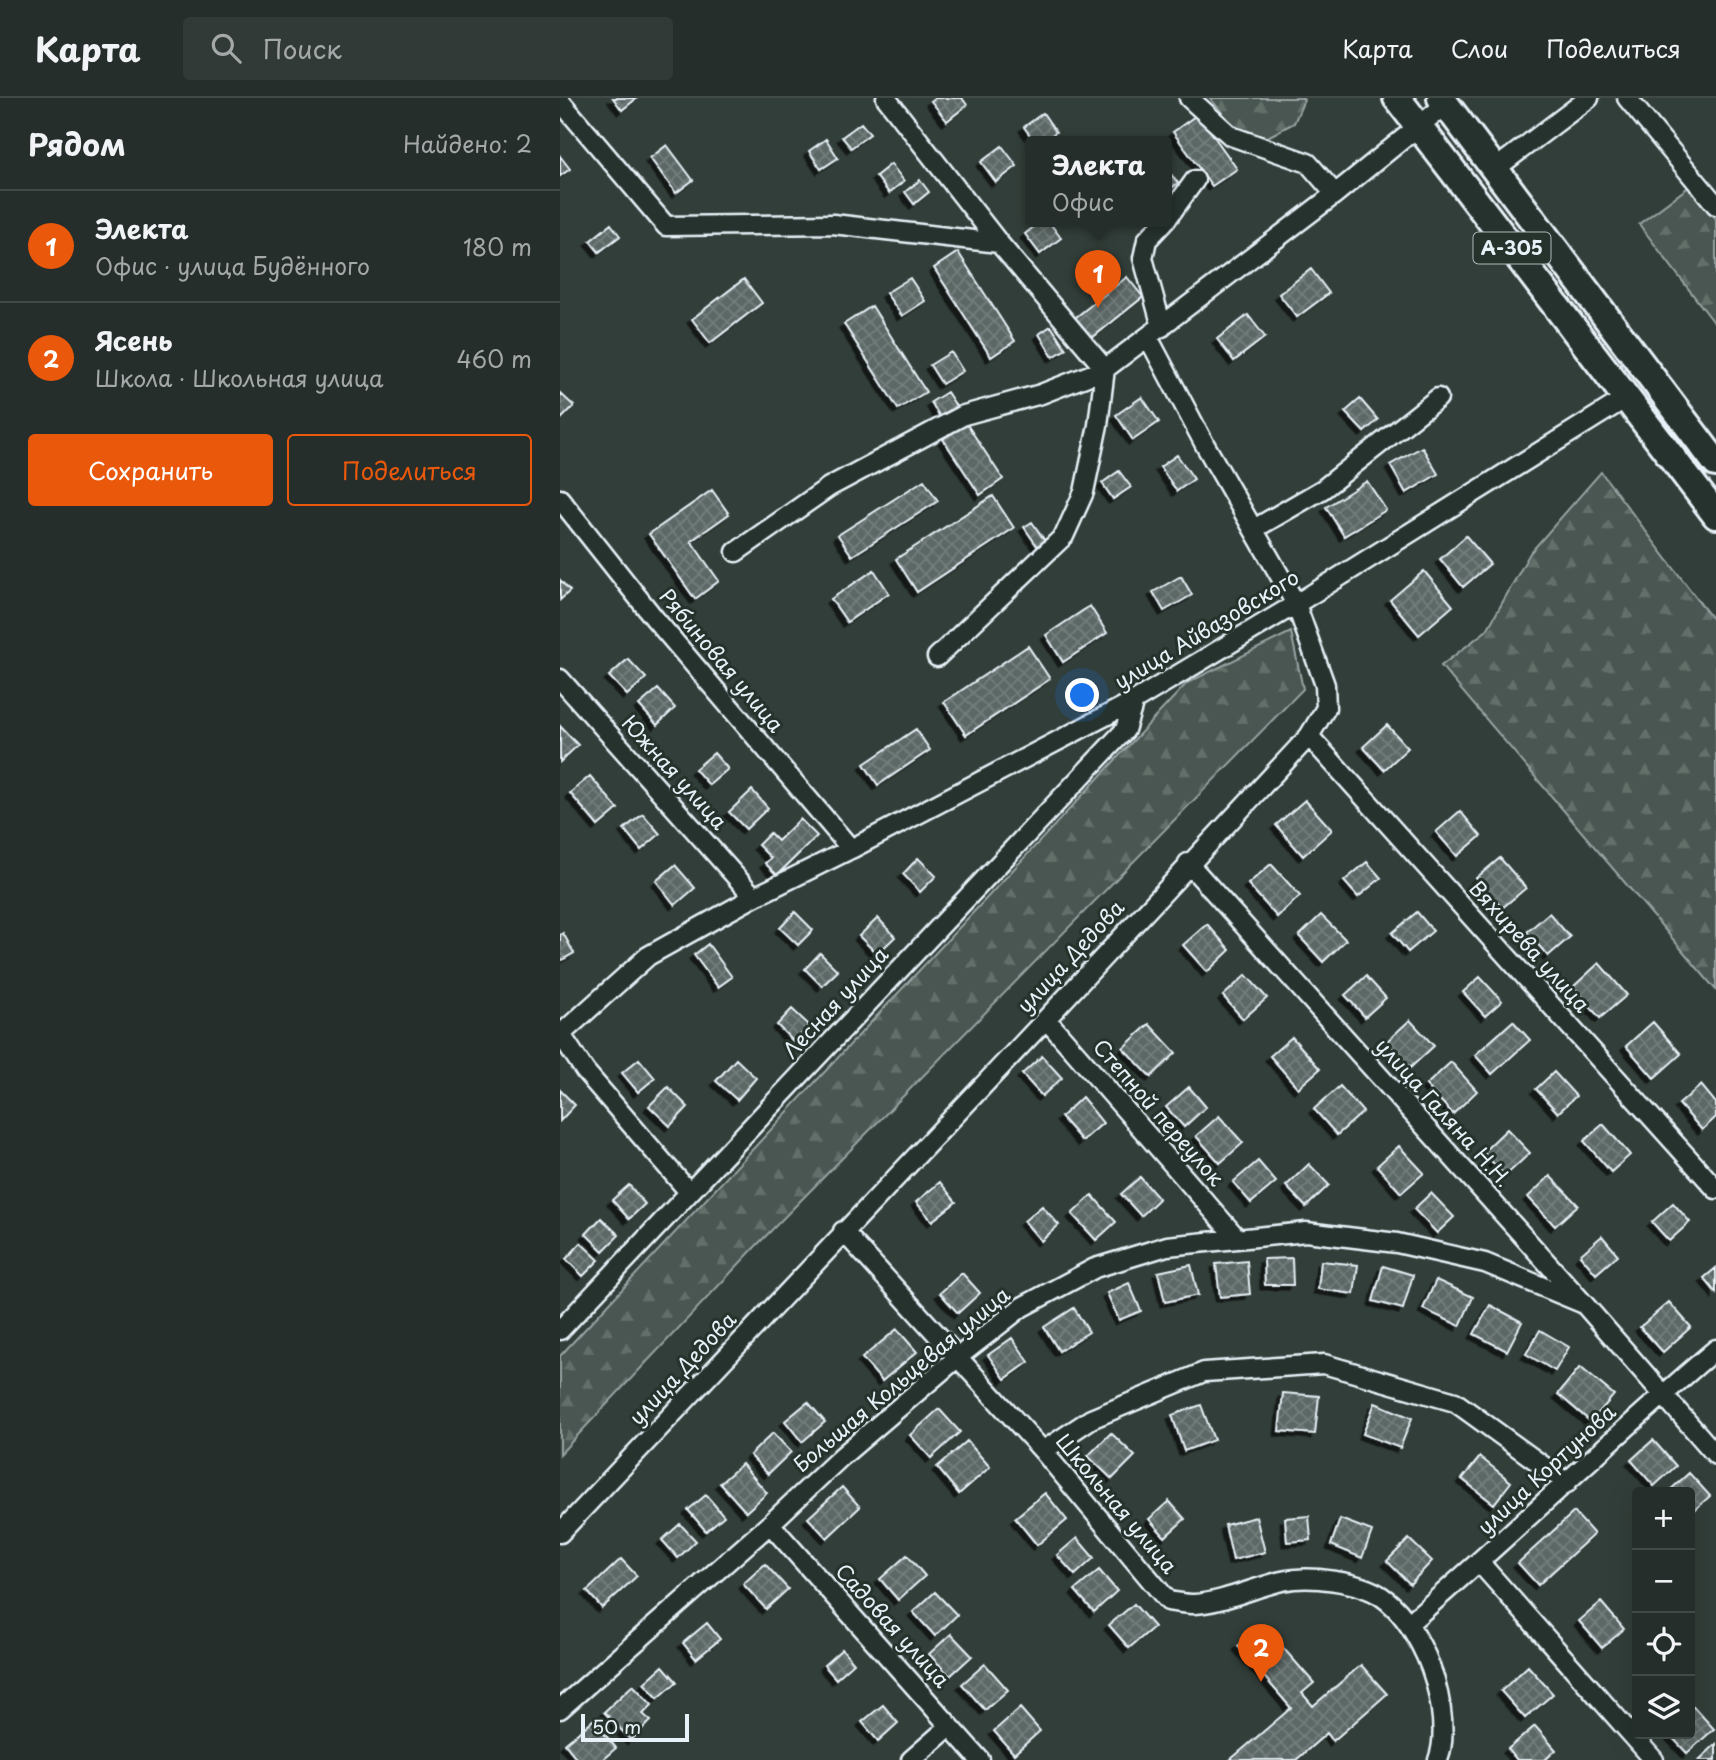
<!DOCTYPE html>
<html lang="ru">
<meta charset="utf-8">
<style>
:root{--surface:#262e2b;--page:#323a37;--text:#f1f3f6;--muted:#a4a8a9;--line:#424a47;--accent:#ea580c}
body{margin:0;font-family:"Playpen Sans",sans-serif;background:var(--page);color:var(--text)}
.controls{position:absolute;right:21px;bottom:21px;display:grid;overflow:hidden;border-radius:7px;box-shadow:0 7px 28px #0002}
.controls button{width:63px;height:63px;display:grid;place-items:center;padding:0;border:0;border-bottom:2px solid var(--line);background:var(--surface);color:var(--text);font:35px sans-serif}
.scale{position:absolute;left:21px;bottom:18px;width:108px;box-sizing:border-box;padding-left:7px;border:4px solid #e8f1f8;border-top:0;font-size:19px;line-height:24px;white-space:nowrap;color:#e8f1f8;-webkit-text-stroke:5px #26332d;paint-order:stroke}
.you{position:absolute;left:523px;top:598px;width:24px;height:24px;margin:-18px;border:5px solid #fff;border-radius:50%;background:#1a73e8;box-shadow:0 0 0 10px #1a73e833}
.badge{display:grid;place-items:center;width:46px;height:46px;border-radius:50%;background:var(--accent);color:#fff;font-size:23px;font-weight:700}
.pin{position:absolute;translate:-50% -58px;filter:drop-shadow(0 2px 4px #0008)}
.pin::after{content:'';position:absolute;top:37px;width:24px;height:21px;background:inherit;clip-path:polygon(0 0,100% 0,50% 100%)}
.popup{position:absolute;left:465px;top:38px;width:147px;height:91px;box-sizing:border-box;display:grid;place-content:center;border-radius:7px;background:var(--surface);filter:drop-shadow(0 2px 5px #0005);font-size:23px;white-space:nowrap;color:var(--muted)}
.popup b{font-size:26px;color:var(--text)}
.popup::after{content:'';position:absolute;left:50%;top:100%;margin-left:-14px;border:14px solid transparent;border-top-color:var(--surface)}
.list{margin:0;padding:0;list-style:none}
h2{display:flex;justify-content:space-between;align-items:center;height:91px;margin:0;padding:0 28px;font-size:30px}
h2 small{font-size:23px;font-weight:400;color:var(--muted)}
.list li{display:grid;grid-template-columns:46px 1fr auto;gap:21px;align-items:center;box-sizing:border-box;height:112px;padding:0 28px;border-top:2px solid var(--line)}
.list b{display:block;font-size:26px;white-space:nowrap}
.list p{margin:0;font-size:23px;white-space:nowrap;color:var(--muted)}
.list em{font-size:23px;font-style:normal;color:var(--muted)}
.actions{display:flex;gap:14px;padding:21px 28px}
.actions a{flex:1;padding:16px 0;border:2px solid var(--accent);border-radius:7px;text-align:center;font-size:24px;color:var(--accent)}
.actions .main{background:var(--accent);color:#fff}
.icon{flex:none;width:38px;height:38px;fill:none;stroke:currentColor;stroke-width:2;stroke-linecap:round;stroke-linejoin:round}
.map{position:relative;flex:none;width:1156px;height:1662px;overflow:hidden}
header{display:flex;align-items:center;gap:42px;box-sizing:border-box;height:98px;padding:0 35px;background:var(--surface);border-bottom:2px solid var(--line)}
header strong{font-size:33px}
nav{display:flex;gap:38px;margin-inline-start:auto;font-size:24px}
.search{width:490px;height:63px;background:var(--page);display:flex;align-items:center;gap:18px;box-sizing:border-box;padding:0 24px;border-radius:7px;color:var(--muted);font-size:26px}
main{display:flex}
aside{flex:1;background:var(--surface)}
.map>svg:first-child{display:block}
</style>
<header>
<strong>Карта</strong>
<div class="search"><svg class="icon" aria-label="search" viewBox="0 0 24 24"><circle cx="10" cy="10" r="6"/><path d="M15 15l6 6"/></svg>Поиск</div>
<nav><a>Карта</a><a>Слои</a><a>Поделиться</a></nav>
</header>
<main>
<aside>
<h2>Рядом<small>Найдено: 2</small></h2>
<ul class="list">
<li><span class="badge">1</span><div><b>Электа</b><p>Офис · улица Будённого</p></div><em>180 m</em></li>
<li><span class="badge">2</span><div><b>Ясень</b><p>Школа · Школьная улица</p></div><em>460 m</em></li>
</ul>
<div class="actions"><a class="main">Сохранить</a><a>Поделиться</a></div>
</aside>
<div class="map">
<svg width="1156" height="1662" viewBox="0 0 1156 1662">
<defs>
<pattern id="forest-firs" width="22" height="20" patternUnits="userSpaceOnUse" patternTransform="scale(1.75)"><rect width="22" height="20" fill="#495651"/><path d="M5 1l3.5 6h-7zM16 11l3.5 6h-7z" fill="#636f6b"/></pattern>
<pattern id="building-cross-hatch" width="8" height="8" patternUnits="userSpaceOnUse" patternTransform="scale(1.75)"><rect width="8" height="8" fill="#5c6865"/><path d="M0 0l8 8M0 8l8-8" fill="none" stroke="#737e7c"/></pattern>
<filter id="shadow"><feDropShadow dx="-4.5" dy="4.5" stdDeviation="0" flood-color="#0009"/></filter>
</defs>
<rect width="100%" height="100%" fill="#323e39"/>
<filter id="ink" filterUnits="userSpaceOnUse"><feTurbulence type="fractalNoise" baseFrequency=".0143" numOctaves="2"/><feDisplacementMap in="SourceGraphic" scale="14" xChannelSelector="R" yChannelSelector="G"/><feConvolveMatrix kernelMatrix="1 2 1 2 8 2 1 2 1" color-interpolation-filters="sRGB"/></filter>
<g filter="url(#ink)">
<path fill="url(#forest-firs)" stroke="#98a4a4" stroke-width="2" d="M650,0H742L744,2L734,25L702,42L671,26Z
M1130,88L1156,121V227L1079,126Z
M1041,374L1156,526V892L881,568L927,532L970,455Z
M731,534L743,591L196,1148L0,1356V1258L627,585Z"/>
<path fill="url(#building-cross-hatch)" stroke="#e8f1f8" stroke-width="2" filter="url(#shadow)" d="M53,0H77L62,12Z
M375,0H402L407,7L387,23L371,3Z
M483,15L496,34L482,44H475L464,29Z
M638,16L677,71L652,88L613,34Z
M301,25L310,36L291,50L282,39Z
M266,41L278,60L261,71L249,53Z
M107,47L133,82L116,95L90,60Z
M442,48L457,68L436,84L421,64Z
M0,58L10,71L0,78Z
M331,66L344,83L329,95L316,78Z
M606,70L618,85L606,94Z
M360,82L369,94L354,106L345,94Z
M480,124H489L501,140L480,156L465,136Z
M51,126L60,138L39,154L30,143Z
M398,154L455,243L431,259L374,170Z
M751,171L769,195L737,219L719,196Z
M567,179L583,199L527,244L511,223Z
M350,180L365,203L342,218L326,195Z
M184,181L202,205L150,245L132,221Z
M312,208L366,294L338,311L284,226Z
M688,217L705,239L674,263L657,241Z
M491,228L506,251L493,259L479,236Z
M391,254L403,273L382,286L370,267Z
M387,294L396,308L380,319L371,304Z
M0,295L14,308L0,322Z
M582,299L599,324L573,342L556,317Z
M800,301L818,322L804,334L785,314Z
M406,325L443,381L420,397L383,341Z
M862,349L878,376L846,395L830,367Z
M617,357L634,381L617,393L600,369Z
M559,373L571,389L553,401L542,385Z
M364,382L378,403L292,458L278,437Z
M807,383L826,412L784,438L766,409Z
M152,392L169,416L131,443L159,483L135,501L89,436Z
M433,398L454,430L357,494L336,461Z
M472,424L485,443L477,448L464,429Z
M906,438L930,466L903,489L880,461Z
M314,472L329,495L287,524L271,501Z
M864,473L893,508L859,537L830,502Z
M621,478L632,497L604,513L593,494Z
M0,482L10,493L0,502Z
M530,508L547,535L503,564L486,537Z
M468,548L490,581L406,637L384,604Z
M68,561L86,580L67,597L49,578Z
M98,591L115,610L97,627L79,607Z
M827,627L848,650L824,672L803,649Z
M0,628L18,647L0,664Z
M356,631L370,652L318,687L304,666Z
M154,655L168,671L149,687L135,671Z
M30,678L58,711L38,728L10,695Z
M192,692L208,710L186,731L169,714Z
M745,702L772,732L743,758L716,727Z
M900,713L921,738L897,758L876,734Z
M83,716L100,736L81,752L64,731Z
M240,721L257,738L217,777L205,765L211,760L198,747L210,735L218,743Z
M358,760L376,778L360,794L343,776Z
M940,760L966,790L942,810L916,780Z
M807,764L821,780L798,799L784,783Z
M711,766L740,798L717,819L688,786Z
M115,767L135,790L115,807L96,783Z
M235,814L253,832L238,847L220,830Z
M857,814L873,833L848,854L832,835Z
M989,815L1010,839L988,858L967,834Z
M761,817L786,842L763,864L739,838Z
M318,820L335,839L317,856L299,838Z
M647,826L670,852L647,874L623,847Z
M3,835L14,855L0,863V837Z
M148,846L172,879L158,889L134,857Z
M260,855L278,873L262,888L245,871Z
M1039,865L1067,897L1040,920L1013,889Z
M686,877L707,900L683,921L663,898Z
M806,878L826,900L805,919L785,897Z
M920,879L942,903L925,918L903,894Z
M232,911L250,928L234,944L217,927Z
M850,922L874,948L850,970L826,944Z
M953,923L970,942L932,976L915,957Z
M1093,924L1121,956L1094,980L1066,948Z
M589,926L616,955L591,979L563,950Z
M732,939L760,971L738,990L710,958Z
M482,958L502,980L482,998L462,976Z
M79,961L95,980L78,994L62,975Z
M176,961L196,980L177,1002L156,983Z
M891,964L917,993L893,1016L866,987Z
M994,974L1016,998L998,1015L976,991Z
M1141,987L1156,1005V1019L1142,1032L1119,1006Z
M780,988L803,1014L777,1037L754,1011Z
M108,989L128,1009L110,1028L89,1008Z
M629,989L646,1009L624,1029L606,1009Z
M0,992L15,1007L0,1023Z
M522,999L543,1025L522,1043L501,1019Z
M659,1018L683,1045L660,1065L636,1038Z
M1043,1026L1070,1057L1051,1074L1024,1043Z
M947,1031L970,1055L945,1078L923,1054Z
M839,1048L864,1075L841,1095L817,1068Z
M698,1063L716,1084L691,1105L673,1084Z
M749,1066L769,1087L746,1109L726,1088Z
M990,1078L1018,1107L995,1128L968,1099Z
M580,1079L599,1101L581,1118L561,1096Z
M380,1084L396,1104L372,1123L356,1104Z
M69,1087L85,1106L69,1121L52,1102Z
M871,1095L894,1119L877,1135L854,1111Z
M532,1097L556,1124L536,1142L512,1116Z
M1113,1105L1130,1124L1109,1143L1092,1124Z
M482,1108L499,1127L481,1143L464,1123Z
M41,1120L59,1137L43,1153L26,1136Z
M1042,1138L1058,1157L1036,1176L1020,1157Z
M21,1145L39,1162L23,1178L6,1161Z
M732,1160L733,1187H705L704,1161Z
M687,1163L690,1196L660,1199L656,1166Z
M761,1163L798,1167L794,1196L758,1191Z
M631,1167L638,1197L605,1204L598,1174Z
M823,1168L853,1177L843,1211L813,1203Z
M1156,1170V1195L1144,1180Z
M402,1175L420,1195L398,1215L380,1195Z
M876,1182L913,1199L900,1228L863,1211Z
M569,1185L581,1213L559,1222L547,1195Z
M1109,1204L1131,1229L1103,1254L1080,1229Z
M930,1207L962,1224L947,1253L914,1236Z
M514,1210L529,1234L499,1253L484,1229Z
M337,1231L357,1254L322,1283L302,1260Z
M980,1232L1009,1249L995,1273L966,1256Z
M452,1240L469,1264L445,1281L428,1257Z
M1020,1269L1054,1297L1031,1324L998,1296Z
M723,1295L759,1298L755,1336L719,1333Z
M248,1304L265,1324L242,1344L225,1323Z
M815,1305L852,1320L840,1350L803,1336Z
M641,1307L654,1342L624,1353L612,1317Z
M379,1311L400,1334L371,1360L350,1337Z
M213,1335L231,1354L208,1376L190,1357Z
M551,1335L575,1358L552,1381L528,1358Z
M1093,1342L1116,1368L1094,1388L1071,1362Z
M407,1343L430,1369L399,1396L377,1369Z
M920,1359L951,1384L934,1406L902,1381Z
M182,1366L207,1395L186,1414L160,1385Z
M1129,1375L1150,1398L1130,1416V1394H1108Z
M282,1389L300,1409L267,1440L248,1420Z
M485,1395L507,1422L477,1447L455,1420Z
M146,1397L164,1418L146,1433L128,1412Z
M609,1403L625,1421L605,1439L589,1421Z
M1014,1414L1034,1436L978,1487L958,1465Z
M749,1418L751,1442L727,1444L725,1420Z
M696,1419L705,1454L673,1462L665,1427Z
M780,1421L812,1433L802,1460L771,1447Z
M120,1426L136,1443L118,1460L102,1442Z
M517,1440L534,1460L515,1477L497,1457Z
M849,1441L872,1463L850,1486L827,1463Z
M347,1457L365,1478L338,1502L320,1481Z
M61,1461L77,1478L42,1510L27,1493Z
M205,1466L228,1491L206,1511L183,1486Z
M539,1472L557,1493L534,1514L515,1492Z
M375,1494L397,1517L375,1538L353,1514Z
M1041,1504L1064,1531L1042,1550L1019,1523Z
M574,1506L594,1529L569,1550L549,1527Z
M147,1525L160,1541L136,1561L123,1545Z
M703,1527L754,1585L742,1595L753,1608L801,1567L827,1596L773,1643L767,1635L736,1662H670L731,1610L678,1548Z
M391,1536L412,1558L390,1578L369,1556Z
M282,1551L294,1565L276,1581L264,1567Z
M425,1566L448,1592L425,1612L402,1586Z
M103,1568L117,1584L98,1600L84,1585Z
M968,1568L993,1596L965,1620L941,1593Z
M73,1587L92,1607L83,1616L91,1623L71,1642L44,1614Z
M323,1607L338,1625L318,1643L302,1624Z
M1133,1608L1154,1631L1127,1655L1109,1636H1130V1611Z
M460,1610L480,1633L454,1656L434,1633Z
M33,1622L56,1650L42,1662H18L5,1646Z
M975,1628L996,1652L985,1662H957L948,1651Z
M1156,1646V1662H1139Z"/>
<g fill="none" stroke-linecap="round" stroke-linejoin="round">
<defs>
<path id="minor" d="M326,0L439,145L545,271
M629,0L671,38L748,65L775,96
M1067,0L1156,107
M0,3L106,128L273,126L439,145
M935,71L1029,0
M606,122L635,82
M602,229L583,160L587,142L604,124
M0,401L95,521L291,751
M694,431L763,391L878,300
M176,454L269,389L404,317L481,296L545,271L775,96L886,6
M377,559L504,438L524,394L538,327L545,271
M0,581L194,799
M749,638L1156,1091
M628,765L1024,1206L1156,1357
M486,921L676,1139
M0,935L25,973L129,1094
M0,937L88,858L194,799L291,751L574,603L736,506L1066,300
M283,1133L483,1353L608,1503C616,1504 626,1506 634,1506C661,1505 696,1489 722,1483C749,1477 798,1483 821,1498C842,1512 856,1536 866,1558C878,1585 889,1633 878,1662
M0,1232L565,632L574,603
M483,1353L531,1321L644,1274L764,1266L895,1304L1007,1385
M210,1426L420,1662
M0,1435L486,921L749,638L766,610L765,587L736,506L645,347L588,239
M920,1465L1094,1662
M848,1526C953,1436 1051,1340 1156,1251
M0,1611L210,1426L281,1359L398,1259L462,1209L535,1170L607,1148L746,1134L837,1145L925,1165L1024,1206
M351,1662L390,1628"/>
<path id="highway" d="M837,0L1156,417
M881,0L1156,365"/>
</defs>
<use href="#minor" stroke="#e8f1f8" stroke-width="23"/>
<use href="#highway" stroke="#e8f1f8" stroke-width="32"/>
<use href="#minor" stroke="#26332d" stroke-width="18"/>
<use href="#highway" stroke="#26332d" stroke-width="26"/>
</g>
</g>
<g text-anchor="middle" stroke-width="6" stroke-linejoin="round" paint-order="stroke">
<rect fill="#26332d" stroke="#aeb8bb" stroke-width="2" x="913.5" y="134.5" width="77" height="31" rx="5"/>
<g font-size="19" font-weight="bold" fill="#e8f1f8">
<text x="952" y="157">А-305</text>
</g>
<g font-size="21" fill="#e8f1f8" stroke="#26332d">
<text transform="translate(647 532) rotate(-31)" y="7">улица Айвазовского</text>
<text transform="translate(161 563) rotate(50)" y="7">Рябиновая улица</text>
<text transform="translate(114 675) rotate(48)" y="7">Южная улица</text>
<text transform="translate(969 849) rotate(48)" y="7">Вяхирева улица</text>
<text transform="translate(511 859) rotate(-47)" y="7">улица Дедова</text>
<text transform="translate(276 905) rotate(-47)" y="7">Лесная улица</text>
<text transform="translate(598 1015) rotate(49)" y="7">Степной переулок</text>
<text transform="translate(883 1015) rotate(48)" y="7">улица Галяна Н.Н.</text>
<text transform="translate(123 1271) rotate(-47)" y="7">улица Дедова</text>
<text transform="translate(342 1282) rotate(-40)" y="7">Большая Кольцевая улица</text>
<text transform="translate(987 1372) rotate(-43)" y="7">улица Кортунова</text>
<text transform="translate(556 1406) rotate(50)" y="7">Школьная улица</text>
<text transform="translate(332 1528) rotate(48)" y="7">Садовая улица</text>
</g>
</g>
</svg>
<div class="controls">
<button>+</button>
<button>−</button>
<button><svg class="icon" aria-label="locate" viewBox="0 0 24 24"><circle cx="12" cy="12" r="6"/><path d="M12 2v4M12 18v4M2 12h4M18 12h4"/></svg></button>
<button><svg class="icon" aria-label="layers" viewBox="0 0 24 24"><path d="M12 4l9 5-9 5-9-5zM3 14l9 5 9-5"/></svg></button>
</div>
<div class="scale">50 m</div>
<div class="you"></div>
<div class="pin badge" style="left:538px;top:210px">1</div>
<div class="popup"><b>Электа</b>Офис</div>
<div class="pin badge" style="left:701px;top:1584px">2</div>
</div>
</main>
